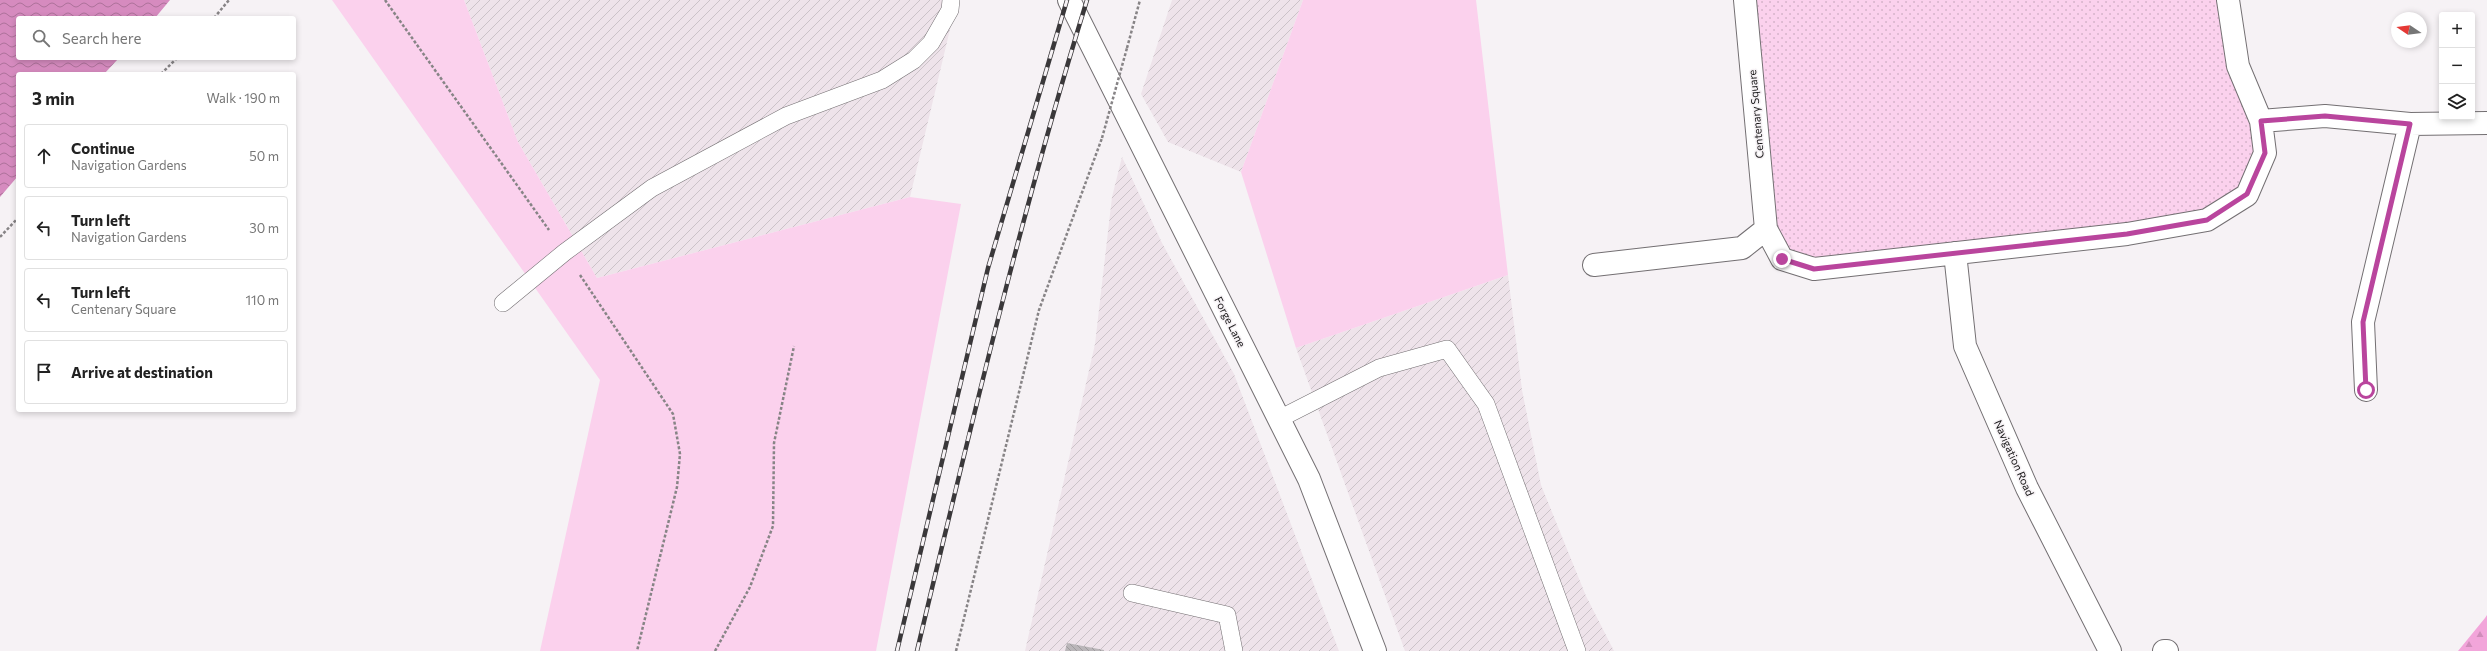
<!DOCTYPE html>
<meta charset="utf-8">
<style>
:root{--surface:#fff;--page:#f2f2f2;--text:#222;--muted:#767676;--line:#e0e0e0}
body{margin:0;font-family:Commissioner,sans-serif;background:var(--page);color:var(--text)}
.controls{position:absolute;right:12px;top:12px;display:grid;overflow:hidden;border-radius:4px;box-shadow:0 2px 6px #0003}
.controls button{width:36px;height:36px;display:grid;place-items:center;padding:0;border:0;border-bottom:1px solid var(--line);background:var(--surface);color:var(--text);font:20px sans-serif}
.compass{position:absolute;left:2391px;top:12px;width:36px;height:36px;border-radius:50%;background:var(--surface);box-shadow:0 2px 6px #0003;rotate:283deg}
.stop{position:absolute;width:12px;height:12px;margin:-9px;border:3px solid #b9459d;border-radius:50%;background:#fff}
.stop.end{background:#b9459d;border-color:#fff;box-shadow:0 1px 4px #0008}
.list{margin:0;padding:0;list-style:none}
h2{display:flex;justify-content:space-between;align-items:center;height:52px;margin:0;padding:0 16px;font-size:17px}
h2 small{font-size:13px;font-weight:400;color:var(--muted)}
.list li{display:grid;grid-template-columns:26px 1fr auto;gap:12px;align-items:center;box-sizing:border-box;height:64px;margin:0 8px 8px;padding:0 8px;border:1px solid var(--line);border-radius:4px}
.list b{display:block;font-size:15px;white-space:nowrap}
.list p{margin:0;font-size:13px;white-space:nowrap;color:var(--muted)}
.list em{font-size:13px;font-style:normal;color:var(--muted)}
.icon{flex:none;width:22px;height:22px;fill:none;stroke:currentColor;stroke-width:2;stroke-linecap:round;stroke-linejoin:round}
.map{position:relative;flex:none;width:2487px;height:651px;overflow:hidden}
.search{position:absolute;background:var(--surface);box-shadow:0 2px 6px #0003;left:16px;top:16px;width:280px;height:44px;display:flex;align-items:center;gap:10px;box-sizing:border-box;padding:0 14px;border-radius:4px;color:var(--muted);font-size:15px}
.panel{position:absolute;background:var(--surface);box-shadow:0 2px 6px #0003;left:16px;top:72px;width:280px;height:340px;border-radius:4px}
.map>svg:first-child{display:block}
</style>
<div class="map">
<svg width="2487" height="651" viewBox="0 0 2487 651">
<defs>
<pattern id="industrial-furrows" width="10" height="10" patternUnits="userSpaceOnUse"><rect width="10" height="10" fill="#eee3ea"/><path d="M-1 1l2-2M0 10L10 0M9 11l2-2" fill="none" stroke="#cbc2c8"/></pattern>
<pattern id="forest-firs" width="22" height="20" patternUnits="userSpaceOnUse"><rect width="22" height="20" fill="#f2a5da"/><path d="M5 1l3.5 6h-7zM16 11l3.5 6h-7z" fill="#cf8dba"/></pattern>
<pattern id="park-dots" width="8" height="8" patternUnits="userSpaceOnUse"><rect width="8" height="8" fill="#fbd1ed"/><path d="M2 2h.1M6 6h.1" fill="none" stroke="#d6b3ca" stroke-width="1.8" stroke-linecap="round"/></pattern>
<pattern id="water-waves" width="16" height="10" patternUnits="userSpaceOnUse"><rect width="16" height="10" fill="#d68bbf"/><path d="M0 5q4-4 8 0t8 0" fill="none" stroke="#ad719a"/></pattern>
<pattern id="building-back-hatch" width="6" height="6" patternUnits="userSpaceOnUse"><rect width="6" height="6" fill="#bab6b9"/><path d="M-1 5l2 2M0 0l6 6M5-1l2 2" fill="none" stroke="#9f9c9e"/></pattern>
</defs>
<rect width="100%" height="100%" fill="#f6f2f5"/>
<path fill="url(#industrial-furrows)" d="M464,0H957L910,197L597,278L518,142Z
M1172,0H1303L1241,172L1168,142L1141,94Z
M1122,157L1162,243L1234,374L1339,651H1025L1095,344L1112,197Z
M1508,275L1522,390L1541,485L1586,596L1614,651H1405L1296,348Z"/>
<path fill="#fbd1ed" d="M332,0H464L518,142L597,278L910,197L961,204L876,651H540L600,380Z
M1303,0H1476L1508,275L1296,348L1241,172Z"/>
<path fill="url(#forest-firs)" d="M2487,615V651H2458L2485,618Z"/>
<path fill="url(#park-dots)" d="M1746,0H2228L2261,121L2247,195L2207,220L1814,269L1782,259L1766,229Z"/>
<path fill="url(#water-waves)" d="M0,0H170L155,18H18V58H119L104,74H18V176L0,197Z"/>
<path fill="url(#building-back-hatch)" d="M1067,643L1104,650V651H1065Z"/>
<g fill="none" stroke-linecap="round" stroke-linejoin="round">
<defs>
<path id="lane" d="M503,303L565,252L652,188L786,116L882,80L914,60L931,43L950,10L951,0
M1279,419L1379,368L1447,349L1486,404L1577,651
M1132,593L1227,615L1234,651"/>
<path id="street" d="M1745,0L1766,229L1782,259L1814,269L2127,234L2207,220L2247,195L2265,153L2261,121L2238,66L2228,0
M2261,121L2325,116L2410,124L2487,123
M1955,253L1965,346L2027,488L2110,651
M1594,265L1742,248L1766,229
M2366,390L2363,322L2410,124
M2164,651H2167"/>
<path id="secondary" d="M1069,0L1309,479L1375,651"/>
</defs>
<use href="#lane" stroke="#736f72" stroke-width="18"/>
<use href="#street" stroke="#736f72" stroke-width="24"/>
<use href="#secondary" stroke="#736f72" stroke-width="24"/>
<path stroke="#878486" stroke-width="2.5" stroke-dasharray="3 2" stroke-linecap="butt" d="M385,0L549,230
M214,18L229,0
M1127,48L1140,0
M161,74L177,58
M0,237L18,218
M580,275L673,414L680,454L677,487L637,651
M715,651L750,587L773,526L774,443L794,346
M956,651L1039,310L1102,138"/>
<use href="#lane" stroke="#fff" stroke-width="17"/>
<use href="#street" stroke="#fff" stroke-width="22"/>
<use href="#secondary" stroke="#fff" stroke-width="22"/>
<defs>
<path id="rail" d="M897,651L988,268L1067,0
M917,651C969,433 1021,214 1087,0"/>
</defs>
<use href="#rail" stroke="#3a383a" stroke-width="4.5"/>
<use href="#rail" stroke="#f6f2f5" stroke-width="3" stroke-dasharray="9" stroke-linecap="butt"/>
<path stroke="#878486" stroke-width="2.5" stroke-dasharray="3 2" stroke-linecap="butt" d="M1102,138L1127,48"/>
</g>
<g fill="none" stroke-linecap="round" stroke-linejoin="round">
<path stroke="#b9459d" stroke-width="5" d="M1782,259L1814,269L2127,234L2207,220L2247,194L2265,153L2261,121L2325,116L2410,124L2363,322L2366,390"/>
</g>
<g text-anchor="middle" stroke-width="3" stroke-linejoin="round" paint-order="stroke">
<g font-size="11" fill="#171617" stroke="#f6f2f5">
<text transform="translate(1756 114) rotate(-95)" y="4">Centenary Square</text>
<text transform="translate(1230 322) rotate(63)" y="4">Forge Lane</text>
<text transform="translate(2014 458) rotate(66)" y="4">Navigation Road</text>
</g>
</g>
</svg>
<div class="controls">
<button>+</button>
<button>−</button>
<button><svg class="icon" aria-label="layers" viewBox="0 0 24 24"><path d="M12 4l9 5-9 5-9-5zM3 14l9 5 9-5"/></svg></button>
</div>
<svg class="compass" viewBox="-18 -18 36 36"><path d="M0-13l5 13h-10z" fill="#e53935"/><path d="M0 13l5-13h-10z" fill="#767676"/></svg>
<div class="stop" style="left:2366px;top:390px"></div>
<div class="stop end" style="left:1782px;top:259px"></div>
<div class="search"><svg class="icon" aria-label="search" viewBox="0 0 24 24"><circle cx="10" cy="10" r="6"/><path d="M15 15l6 6"/></svg>Search here</div>
<section class="panel">
<h2>3 min<small>Walk · 190 m</small></h2>
<ul class="list">
<li><svg class="icon" aria-label="ahead" viewBox="0 0 24 24"><path d="M12 20V5M6 11l6-6 6 6"/></svg><div><b>Continue</b><p>Navigation Gardens</p></div><em>50 m</em></li>
<li><svg class="icon" aria-label="left" viewBox="0 0 24 24"><path d="M17 20v-9H6M10 6l-5 5 5 5"/></svg><div><b>Turn left</b><p>Navigation Gardens</p></div><em>30 m</em></li>
<li><svg class="icon" aria-label="left" viewBox="0 0 24 24"><path d="M17 20v-9H6M10 6l-5 5 5 5"/></svg><div><b>Turn left</b><p>Centenary Square</p></div><em>110 m</em></li>
<li><svg class="icon" aria-label="arrive" viewBox="0 0 24 24"><path d="M6 21V4h12l-3 4 3 4H6"/></svg><div><b>Arrive at destination</b></div></li>
</ul>
</section>
</div>
